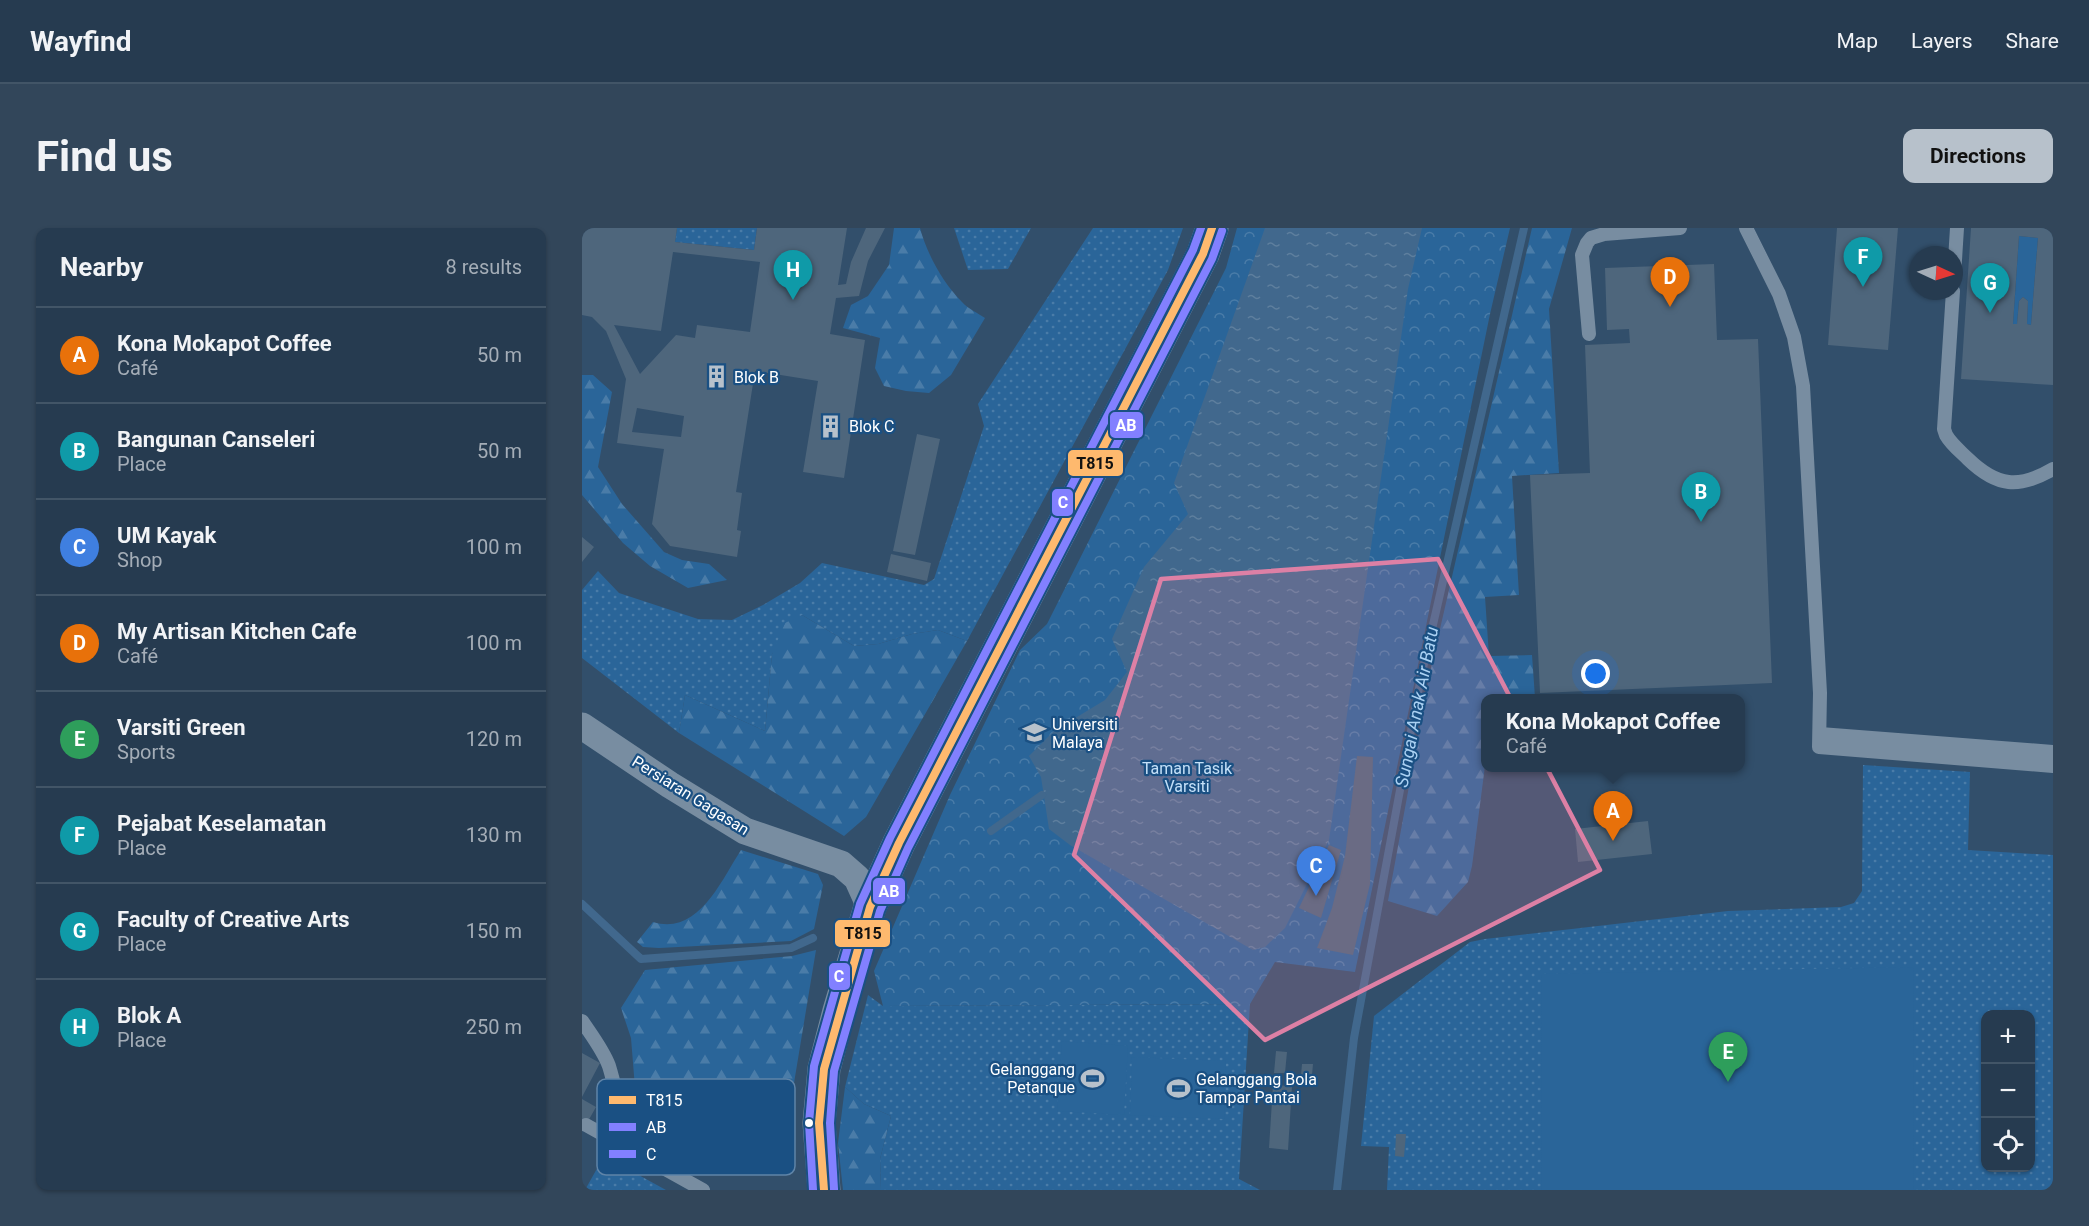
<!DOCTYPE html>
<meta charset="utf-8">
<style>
:root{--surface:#263b50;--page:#32465a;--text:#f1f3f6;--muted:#a4adb7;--line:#425567;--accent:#b7c1cb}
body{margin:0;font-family:Roboto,sans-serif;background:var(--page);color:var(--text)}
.controls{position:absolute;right:18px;bottom:18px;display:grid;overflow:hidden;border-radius:12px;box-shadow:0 2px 4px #0004}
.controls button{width:54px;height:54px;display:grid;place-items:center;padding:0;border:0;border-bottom:2px solid var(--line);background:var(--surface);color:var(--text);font:30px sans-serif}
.compass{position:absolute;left:1327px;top:18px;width:54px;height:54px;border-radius:50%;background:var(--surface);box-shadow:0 2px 4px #0004;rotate:94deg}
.you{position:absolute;left:1014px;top:446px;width:21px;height:21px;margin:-15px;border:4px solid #fff;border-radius:50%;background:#1a73e8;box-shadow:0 0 0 9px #1a73e833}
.badge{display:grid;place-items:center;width:39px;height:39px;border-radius:50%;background:var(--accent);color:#fff;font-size:20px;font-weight:700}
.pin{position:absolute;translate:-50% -50px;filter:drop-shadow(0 2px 3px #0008)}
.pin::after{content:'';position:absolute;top:32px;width:21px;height:18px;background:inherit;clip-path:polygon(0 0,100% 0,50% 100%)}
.popup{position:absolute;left:899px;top:466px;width:264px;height:78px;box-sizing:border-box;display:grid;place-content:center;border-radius:12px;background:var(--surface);filter:drop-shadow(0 2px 4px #0005);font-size:20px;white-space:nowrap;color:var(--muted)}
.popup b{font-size:22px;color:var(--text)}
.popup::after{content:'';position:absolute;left:50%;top:100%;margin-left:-12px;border:12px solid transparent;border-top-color:var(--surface)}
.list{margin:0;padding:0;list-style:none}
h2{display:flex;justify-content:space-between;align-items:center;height:78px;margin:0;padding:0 24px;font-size:26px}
h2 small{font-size:20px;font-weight:400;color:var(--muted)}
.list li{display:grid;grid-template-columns:39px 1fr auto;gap:18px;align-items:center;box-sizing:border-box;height:96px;padding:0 24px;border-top:2px solid var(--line)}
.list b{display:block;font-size:22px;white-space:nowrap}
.list p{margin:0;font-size:20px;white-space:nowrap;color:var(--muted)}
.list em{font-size:20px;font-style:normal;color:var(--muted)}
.icon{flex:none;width:33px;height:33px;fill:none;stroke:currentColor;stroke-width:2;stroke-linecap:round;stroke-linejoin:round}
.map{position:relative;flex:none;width:1471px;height:962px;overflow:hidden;border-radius:12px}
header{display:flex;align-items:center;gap:36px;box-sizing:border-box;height:84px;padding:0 30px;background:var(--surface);border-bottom:2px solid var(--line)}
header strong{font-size:28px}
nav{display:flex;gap:33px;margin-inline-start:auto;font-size:21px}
.intro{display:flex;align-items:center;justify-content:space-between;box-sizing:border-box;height:144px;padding:0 36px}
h1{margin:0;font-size:42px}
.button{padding:15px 27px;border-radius:12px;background:var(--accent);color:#111;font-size:21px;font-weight:700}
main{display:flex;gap:36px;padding:0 36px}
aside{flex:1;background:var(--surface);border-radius:12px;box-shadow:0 2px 4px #0004}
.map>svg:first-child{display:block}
</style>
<header>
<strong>Wayfind</strong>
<nav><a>Map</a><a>Layers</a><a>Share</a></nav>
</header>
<div class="intro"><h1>Find us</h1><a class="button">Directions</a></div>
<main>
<aside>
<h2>Nearby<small>8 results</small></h2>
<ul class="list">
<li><span class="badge" style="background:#e8710a">A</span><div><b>Kona Mokapot Coffee</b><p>Café</p></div><em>50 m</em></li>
<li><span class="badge" style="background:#0f9aa8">B</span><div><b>Bangunan Canseleri</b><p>Place</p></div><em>50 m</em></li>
<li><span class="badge" style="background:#3f7fe0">C</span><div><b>UM Kayak</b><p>Shop</p></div><em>100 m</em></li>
<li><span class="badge" style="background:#e8710a">D</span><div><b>My Artisan Kitchen Cafe</b><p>Café</p></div><em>100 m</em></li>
<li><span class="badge" style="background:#2e9e5b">E</span><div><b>Varsiti Green</b><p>Sports</p></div><em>120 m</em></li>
<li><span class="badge" style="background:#0f9aa8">F</span><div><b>Pejabat Keselamatan</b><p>Place</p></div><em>130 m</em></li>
<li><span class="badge" style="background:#0f9aa8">G</span><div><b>Faculty of Creative Arts</b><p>Place</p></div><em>150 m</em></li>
<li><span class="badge" style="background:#0f9aa8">H</span><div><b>Blok A</b><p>Place</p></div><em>250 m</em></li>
</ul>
</aside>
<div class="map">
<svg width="1471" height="962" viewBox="0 0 1471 962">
<defs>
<pattern id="grass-dots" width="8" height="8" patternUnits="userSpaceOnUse" patternTransform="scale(1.5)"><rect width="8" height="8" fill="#2a6599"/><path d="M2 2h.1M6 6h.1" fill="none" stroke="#4a7ca8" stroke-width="1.8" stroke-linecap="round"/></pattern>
<pattern id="forest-firs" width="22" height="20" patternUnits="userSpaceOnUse" patternTransform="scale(1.5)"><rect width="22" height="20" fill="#2a6599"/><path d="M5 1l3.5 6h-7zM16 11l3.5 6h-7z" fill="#4a7ca8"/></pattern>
<pattern id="park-crowns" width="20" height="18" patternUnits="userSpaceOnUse" patternTransform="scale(1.5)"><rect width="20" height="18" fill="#2a6599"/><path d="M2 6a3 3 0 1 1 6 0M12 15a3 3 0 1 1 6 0" fill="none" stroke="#4a7ca8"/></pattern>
<pattern id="water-ripples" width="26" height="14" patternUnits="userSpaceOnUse" patternTransform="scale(1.5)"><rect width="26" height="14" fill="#41688d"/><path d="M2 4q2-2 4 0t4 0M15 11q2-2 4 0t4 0" fill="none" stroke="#5e7f9e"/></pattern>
</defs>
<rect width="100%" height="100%" fill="#324f6b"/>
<path fill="url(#grass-dots)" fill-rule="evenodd" d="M95,0H175L172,22L93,14Z
M372,0H449L426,41L386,42Z
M511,0H601L586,42L385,413L356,402L330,406L296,416L272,418L220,387L190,426L183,503L103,467L97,505L0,430V362L16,343L37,365L116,391L150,392L181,377L218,355L240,335L342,357L352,351L402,198L396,176Z
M1281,537L1388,544L1386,622L1471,627V962H805L807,919L779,918L792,788L888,714L903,711L1146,683L1259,679L1272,675L1280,663ZM1404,786H1448V940H1404Z
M286,767L301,778L668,776L657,951L678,962H299L298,931L309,888L282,876L263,859Z
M22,928L84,962H3Z"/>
<path fill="url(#forest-firs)" d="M312,0H338C345,26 361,55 380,74C386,81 396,85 403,90L369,147L347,165L324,163L302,158L293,140L298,110L261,100L269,77L286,68L307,37Z
M950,0H990L967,81L977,245L930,248L937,367L903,369L907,428L950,427L953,470H904L903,538L890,638L886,654L855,688L806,673L847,449Z
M0,147H11L30,164L16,239L40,276L82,324L100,332L127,336L145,352L106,360L68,338L41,315L0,267Z
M220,387L272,418L296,416L330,406L356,402L385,413L284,589L262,608L97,505L103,467L183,503L190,426L203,395Z
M159,622L236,646L241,657L232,701L209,713L77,720L61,719L55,714L71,694C116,708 139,653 159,622Z
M234,722L211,861L203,890L204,933L172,937L161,945L93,907L67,889L54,872L49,810L39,780L63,742L210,728Z
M263,859L282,876L309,888L298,931L299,962H261L256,915Z"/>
<path fill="url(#park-crowns)" d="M655,0H928L908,86L773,744L693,734L668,776L301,778L292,743L368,567L438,422L465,396L644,40Z"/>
<path fill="#2a6599" d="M1437,8L1456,10L1449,97L1445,96L1446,73L1441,69L1437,73L1435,96H1431Z
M1331,739L1332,962H960L959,746Z
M480,813L546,818L542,887L475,883Z
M550,829L644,833L642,891L548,887Z"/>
<path fill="url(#water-ripples)" d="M683,0H840L826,61L747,612L703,700L683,719L671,722L488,617L467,601L459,549L447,528L472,503L523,472L545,444L530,411L562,339L606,286L592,255Z"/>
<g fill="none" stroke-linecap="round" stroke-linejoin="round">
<path stroke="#41688d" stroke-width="8" d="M409,603L460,567
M0,676L59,731L209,720L231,710
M755,962L772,810L839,449L942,0"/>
</g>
<path fill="#4e667c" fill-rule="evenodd" d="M0,0H95L93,14L172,22L175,0H265L256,57L264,56L269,34L284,0H303L286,33L277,68L254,70L248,106L283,112L262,250L221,244L236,153L173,143L154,264L160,265L155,302L159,303L155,329L88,318L70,296L82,221L35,215L44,151L24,103L10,89L0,87ZM91,24L178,34L168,104L115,97L113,110L94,107L58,146L32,97L79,103ZM55,180L102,188L99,209L50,204Z
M1255,0H1316L1306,122L1246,117Z
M1389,0H1471V157L1379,151ZM1437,8L1456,10L1449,97L1445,96L1446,73L1441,69L1437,73L1435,96H1431Z
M1132,36L1135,112L1176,111L1190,455L958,465L948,247L1008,245L1003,117L1048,115L1047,101L1025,102L1023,40Z
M335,206L358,211L333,327L311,323Z
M0,309L12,319L0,334Z
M309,326L349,335L345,353L305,344Z
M775,528L791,529L788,656L771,727L735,720L750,680L763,628Z
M1066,593L1070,626L996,634L993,601Z
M747,617L759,622L739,690L717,680Z
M694,823L705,824L703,845H692Z
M0,825L18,835L0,869Z
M720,836H731L730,847H719Z
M691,857L710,858L706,922L687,920Z
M0,871L14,879L0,904Z
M814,906H824L822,929L813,928Z"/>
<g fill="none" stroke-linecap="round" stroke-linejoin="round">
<path stroke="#788da1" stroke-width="14" d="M1164,0L1197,66L1212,109L1221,158L1238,465L1237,519L1471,538
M1372,48L1375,0
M1371,63L1362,201L1364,207C1369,216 1379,224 1386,231C1415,259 1437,261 1471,241
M1007,106L1000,27L1005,15L1009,10L1022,6L1098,0
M1238,506L1471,524
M0,793C10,808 21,822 27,838C36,867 39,897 53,924
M4,897L121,962"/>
<path stroke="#788da1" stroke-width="27" d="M0,498L88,557L163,603L259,636L275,650L288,679"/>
<path stroke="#788da1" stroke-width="33" d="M242,962L237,895L242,841L257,783L288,679L317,615L621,26L630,0"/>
<defs>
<path id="bus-1" d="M242,962L237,895L242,841L288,679L317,615L621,26L630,0"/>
<path id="bus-2" d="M252,961L248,895L252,843L298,683L326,620L630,31L640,3"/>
<path id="bus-3" d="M231,962L227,895L232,838L278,676L308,610L611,22L619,0"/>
</defs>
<use href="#bus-1" stroke="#1a5083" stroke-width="12"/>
<use href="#bus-2" stroke="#1a5083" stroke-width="12"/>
<use href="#bus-3" stroke="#1a5083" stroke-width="12"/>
<use href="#bus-1" stroke="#feb96e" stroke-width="8"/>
<use href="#bus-2" stroke="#8280ff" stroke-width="8"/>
<use href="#bus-3" stroke="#8280ff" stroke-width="8"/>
</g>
<path fill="#dd80a5" fill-opacity="0.2" stroke="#dd80a5" stroke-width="4.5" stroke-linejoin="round" d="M856,331L1018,642L683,812L492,627L579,351Z"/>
<defs>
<symbol id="building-bare" viewBox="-9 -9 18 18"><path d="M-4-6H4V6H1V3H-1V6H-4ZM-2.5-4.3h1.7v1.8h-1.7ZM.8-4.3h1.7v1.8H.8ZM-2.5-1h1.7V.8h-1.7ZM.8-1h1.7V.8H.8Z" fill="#b7c1cb" stroke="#1a5083" stroke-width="2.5" paint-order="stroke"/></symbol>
<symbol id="university-bare" viewBox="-9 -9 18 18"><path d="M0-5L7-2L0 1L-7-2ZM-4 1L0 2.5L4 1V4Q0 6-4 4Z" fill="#b7c1cb" stroke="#1a5083" stroke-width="2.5" paint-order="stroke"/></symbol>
<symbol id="stadium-bare" viewBox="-9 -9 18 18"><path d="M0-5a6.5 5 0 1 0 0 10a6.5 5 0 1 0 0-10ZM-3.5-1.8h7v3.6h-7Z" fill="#b7c1cb" stroke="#1a5083" stroke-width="2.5" paint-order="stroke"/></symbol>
</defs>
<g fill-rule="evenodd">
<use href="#building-bare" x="118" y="132" width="33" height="33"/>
<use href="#building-bare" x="232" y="182" width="33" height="33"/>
<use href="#university-bare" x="436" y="488" width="33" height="33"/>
<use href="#stadium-bare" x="494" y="834" width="33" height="33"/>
<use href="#stadium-bare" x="580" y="844" width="33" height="33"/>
</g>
<circle fill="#fff" stroke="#1a5083" stroke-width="2" cx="227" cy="895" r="5"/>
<g text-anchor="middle" stroke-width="4.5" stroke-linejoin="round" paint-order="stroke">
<g font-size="16" fill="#fff" stroke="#1a5083" text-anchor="start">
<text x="152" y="155">Blok B</text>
<text x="267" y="204">Blok C</text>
<text x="470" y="502">Universiti<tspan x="470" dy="18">Malaya</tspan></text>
<text x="493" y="847" text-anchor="end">Gelanggang<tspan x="493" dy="18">Petanque</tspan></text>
<text x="614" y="857">Gelanggang Bola<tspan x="614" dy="18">Tampar Pantai</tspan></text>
</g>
<g font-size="16" fill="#c4e0f8" stroke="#1a5083">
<text x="605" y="546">Taman Tasik<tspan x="605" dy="18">Varsiti</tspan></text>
</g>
<g font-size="16" fill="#fff" stroke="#1a5083">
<text transform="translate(109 567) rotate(32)" y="6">Persiaran Gagasan</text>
</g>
<g font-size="18" font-style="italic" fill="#aad1f3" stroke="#1a5083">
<text transform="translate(835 479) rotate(-79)" y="6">Sungai Anak Air Batu</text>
</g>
</g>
<rect x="15" y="851" width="198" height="96" rx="9" fill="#1a5083" stroke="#5f84a8" stroke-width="1.5"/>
<rect x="27" y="868" width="27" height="8" fill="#feb96e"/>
<rect x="27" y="895" width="27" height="8" fill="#8280ff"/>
<rect x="27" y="922" width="27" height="8" fill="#8280ff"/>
<g font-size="16" fill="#fff">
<text x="64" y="878">T815</text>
<text x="64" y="905">AB</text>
<text x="64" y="932">C</text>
</g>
<g stroke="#1a5083" stroke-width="2">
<rect x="527" y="183" width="35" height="28" rx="6" fill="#8280ff"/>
<rect x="485" y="221" width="57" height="28" rx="6" fill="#feb96e"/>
<rect x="469" y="260" width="23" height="29" rx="6" fill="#8280ff"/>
<rect x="290" y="649" width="34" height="28" rx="6" fill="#8280ff"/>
<rect x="252" y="691" width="57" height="29" rx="6" fill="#feb96e"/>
<rect x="246" y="734" width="23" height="29" rx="6" fill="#8280ff"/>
</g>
<g font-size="16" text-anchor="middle" font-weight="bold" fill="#fff">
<text x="544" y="203">AB</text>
<text x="481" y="280">C</text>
<text x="307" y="669">AB</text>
<text x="257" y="754">C</text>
</g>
<g font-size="16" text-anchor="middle" font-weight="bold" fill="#111">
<text x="513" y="241">T815</text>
<text x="281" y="711">T815</text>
</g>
</svg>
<div class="controls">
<button>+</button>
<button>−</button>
<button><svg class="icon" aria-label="locate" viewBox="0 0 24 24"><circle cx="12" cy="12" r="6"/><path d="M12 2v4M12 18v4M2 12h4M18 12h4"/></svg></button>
</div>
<svg class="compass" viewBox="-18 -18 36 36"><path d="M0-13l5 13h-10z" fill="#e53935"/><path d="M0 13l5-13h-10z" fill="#a4adb7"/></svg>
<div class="you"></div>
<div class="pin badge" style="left:1031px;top:613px;background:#e8710a">A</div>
<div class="popup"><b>Kona Mokapot Coffee</b>Café</div>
<div class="pin badge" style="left:1119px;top:294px;background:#0f9aa8">B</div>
<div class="pin badge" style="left:734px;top:668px;background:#3f7fe0">C</div>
<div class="pin badge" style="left:1088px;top:79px;background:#e8710a">D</div>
<div class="pin badge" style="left:1146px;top:854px;background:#2e9e5b">E</div>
<div class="pin badge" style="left:1281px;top:59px;background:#0f9aa8">F</div>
<div class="pin badge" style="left:1408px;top:85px;background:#0f9aa8">G</div>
<div class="pin badge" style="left:211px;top:72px;background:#0f9aa8">H</div>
</div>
</main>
